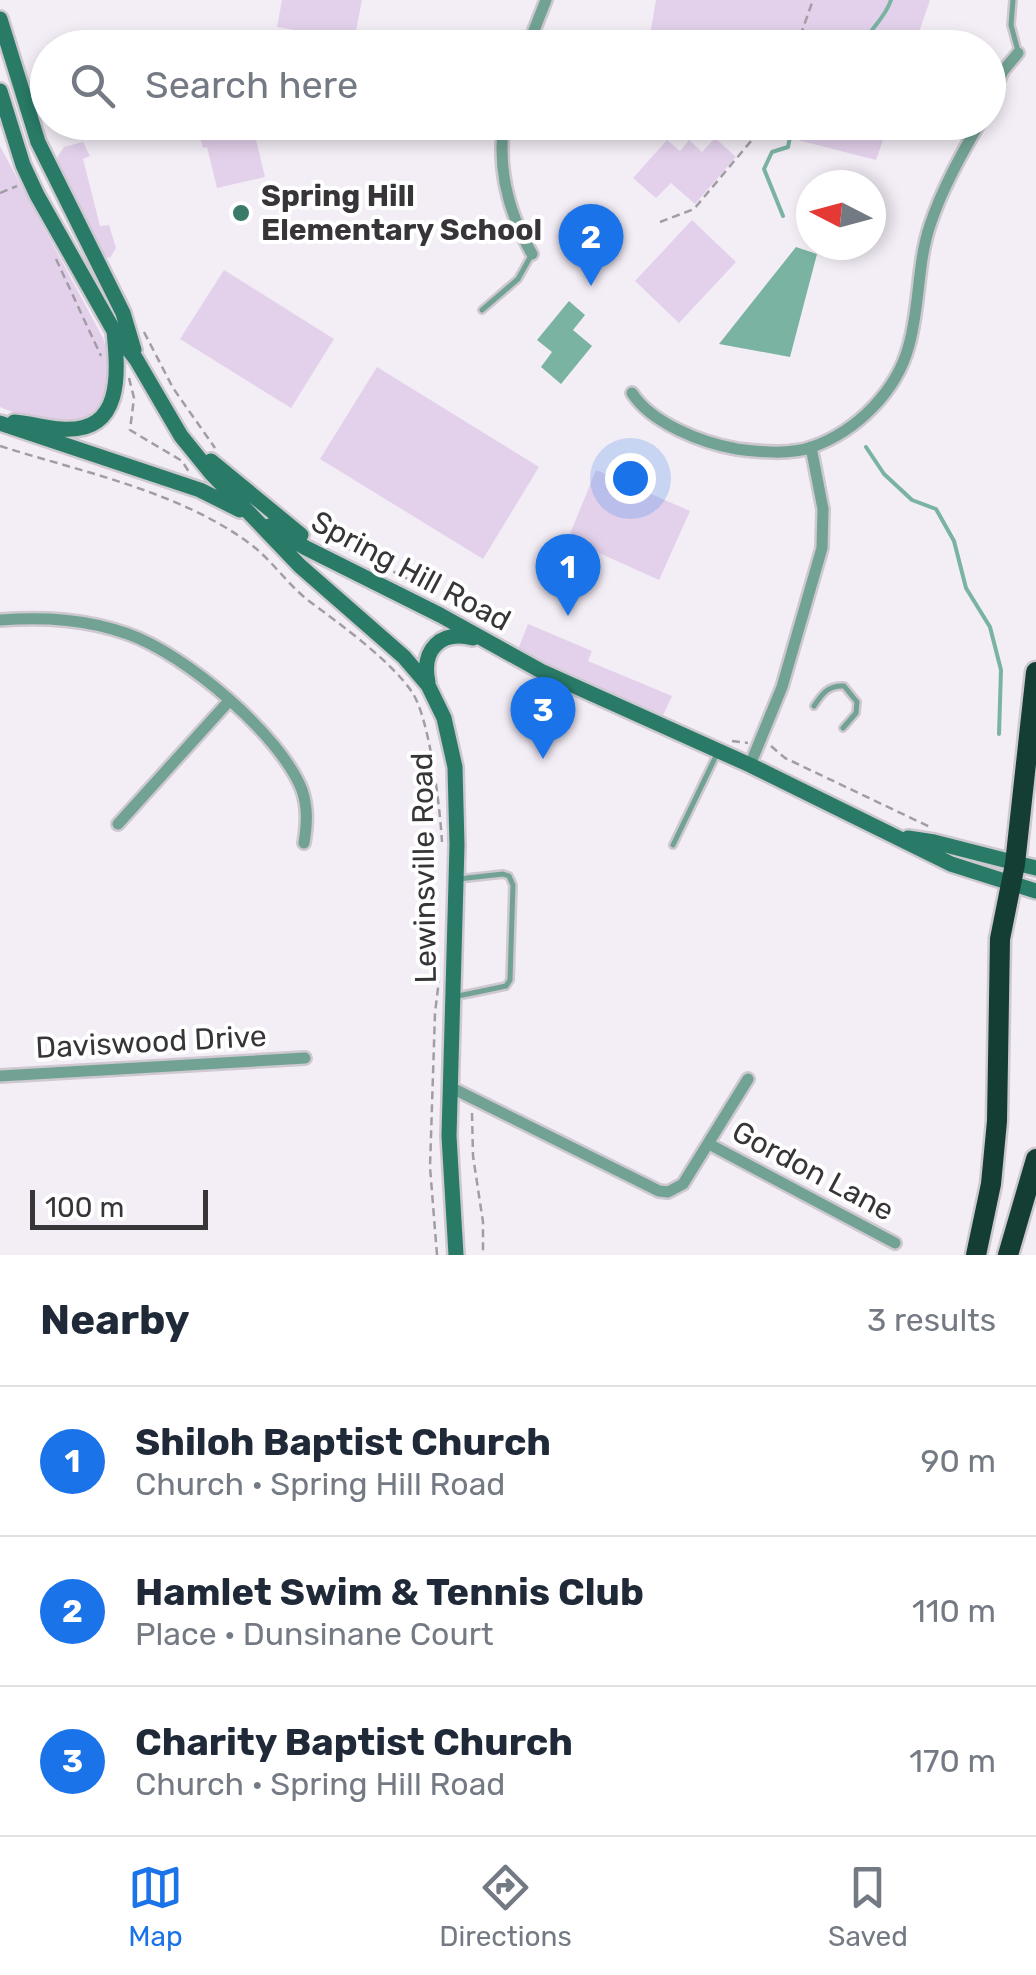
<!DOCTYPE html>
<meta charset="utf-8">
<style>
:root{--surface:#fff;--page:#f2f2f3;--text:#1f2937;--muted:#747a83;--line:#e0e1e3;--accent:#1a73e8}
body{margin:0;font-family:Rubik,sans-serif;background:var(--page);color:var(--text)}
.compass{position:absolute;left:796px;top:170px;width:90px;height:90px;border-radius:50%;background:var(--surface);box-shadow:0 5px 15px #0003;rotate:276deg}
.scale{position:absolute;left:30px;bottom:25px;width:178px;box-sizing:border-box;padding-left:10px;border:5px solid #383539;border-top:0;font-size:28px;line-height:35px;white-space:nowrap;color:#383539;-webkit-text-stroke:8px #fff;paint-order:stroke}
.you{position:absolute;left:630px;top:478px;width:35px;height:35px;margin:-25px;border:8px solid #fff;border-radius:50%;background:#1a73e8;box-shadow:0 0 0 15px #1a73e833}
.badge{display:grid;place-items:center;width:65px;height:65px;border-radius:50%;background:var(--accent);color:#fff;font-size:32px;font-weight:700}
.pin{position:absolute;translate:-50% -82px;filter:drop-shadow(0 2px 5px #0008)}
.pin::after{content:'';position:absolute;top:52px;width:35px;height:30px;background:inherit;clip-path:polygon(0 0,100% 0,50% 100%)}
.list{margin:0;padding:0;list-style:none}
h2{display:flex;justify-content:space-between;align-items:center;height:130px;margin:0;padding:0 40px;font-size:42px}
h2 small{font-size:32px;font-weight:400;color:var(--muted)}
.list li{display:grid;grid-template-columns:65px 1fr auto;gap:30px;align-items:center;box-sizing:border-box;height:150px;padding:0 40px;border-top:2px solid var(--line)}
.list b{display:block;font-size:38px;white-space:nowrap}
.list p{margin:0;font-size:32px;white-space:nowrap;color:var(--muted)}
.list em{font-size:32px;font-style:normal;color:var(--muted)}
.icon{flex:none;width:55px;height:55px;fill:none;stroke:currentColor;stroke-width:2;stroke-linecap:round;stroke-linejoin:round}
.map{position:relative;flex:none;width:1036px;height:1255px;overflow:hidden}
.search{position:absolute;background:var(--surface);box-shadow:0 5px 15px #0003;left:30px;right:30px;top:30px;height:110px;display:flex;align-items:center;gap:25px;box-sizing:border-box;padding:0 35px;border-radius:55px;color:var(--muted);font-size:38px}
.sheet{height:580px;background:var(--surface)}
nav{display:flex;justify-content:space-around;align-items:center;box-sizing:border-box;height:140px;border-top:2px solid var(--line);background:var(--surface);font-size:28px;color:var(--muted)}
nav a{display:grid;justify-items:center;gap:5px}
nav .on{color:var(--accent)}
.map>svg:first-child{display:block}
</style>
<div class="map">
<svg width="1036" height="1255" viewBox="0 0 1036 1255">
<rect width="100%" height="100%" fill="#f3edf6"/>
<path fill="#e3d1eb" d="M282,0H362L354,41L277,27Z
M656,0H930L914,47H648Z
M252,123L265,177L217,188L207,147L203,148L196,123Z
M730,123H889L876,160Z
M715,138L736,157L695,204L671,183L656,198L633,178L667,140L680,151L689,140L702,152Z
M83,142L90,156L83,159L100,226L109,225L116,248L110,258L103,257L57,170L58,156L64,147Z
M0,146L103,338C107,351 115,370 113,384C108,414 79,426 53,424C36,423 16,413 0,407Z
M692,220L736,262L679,323L635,281Z
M224,270L334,339L291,408L180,339Z
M377,367L539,467L483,559L320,459Z
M596,470L690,511L659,580L568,539Z
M528,624L592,651L588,661L672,696L663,715L517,652Z"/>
<path fill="#7ab3a2" d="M796,247L817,254L790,357L719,344Z
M569,301L585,315L573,330L592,346L561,384L541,367L552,352L537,340Z"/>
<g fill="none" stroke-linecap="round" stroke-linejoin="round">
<path stroke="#7ab3a2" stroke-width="4" d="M861,48C869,29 885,19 891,0
M783,216L764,169L772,152L788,147L793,122
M866,447L884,474L912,500L936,509L954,541L966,588L990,627L1001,670L999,734"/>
<defs>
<path id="service" d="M1013,0L1011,25L1018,51
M482,310L518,279L532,254
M814,706C822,694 828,685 844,686L857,702L856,713L843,728
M673,845L717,754
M458,996L506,986L510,980L513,885L509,876L503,874L458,879"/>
<path id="minor" d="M527,48L546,0
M988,103L1003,71L1018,53
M504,122C497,169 509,214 532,254
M632,393C651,423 702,443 737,449C760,452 790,455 812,447C857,431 897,391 909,345C920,306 917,264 930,225C942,189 961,155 980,122
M0,620C45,617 86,619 128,634C185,654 280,734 302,790C308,808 307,824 304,843
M750,765L782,687L822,548L823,509L811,447
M118,824L229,701
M0,1076L305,1058
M452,1088L659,1191L668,1192L683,1184L748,1079
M709,1144L895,1243"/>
<path id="secondary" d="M0,19L38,142L123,313L134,350
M0,91L23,165L37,195L114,331L136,359L181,436L211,473L300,566L404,657L428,685L444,718L455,767L457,845L449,1136L456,1255
M14,422C30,423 45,428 61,429C124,434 118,372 114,331
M0,423L200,490L240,510
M211,461L301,535
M269,526L306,548L440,615L541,671L750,765L951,864L1036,891
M428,682C421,649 441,630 473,638
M908,838L934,842L1036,868"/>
<path id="motorway" d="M976,1255L991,1184L997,1121L1000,939L1015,864L1036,672
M1008,1255L1036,1159"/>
</defs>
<use href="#service" stroke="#cec8d0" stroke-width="10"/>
<use href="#minor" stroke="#cec8d0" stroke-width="16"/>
<use href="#secondary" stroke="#cec8d0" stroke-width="20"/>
<use href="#motorway" stroke="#cec8d0" stroke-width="25"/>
<path stroke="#a29da4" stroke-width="2.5" stroke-dasharray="8 5" stroke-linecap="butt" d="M796,48L813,0
M0,193L17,186
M660,222L694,209L767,122
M56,259L101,356
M144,332L173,388L215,448
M129,378L134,398L130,430L182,461L189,472
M0,446C82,472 178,491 249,543C272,560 287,584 309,601C340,624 390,660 412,692C430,719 440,808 442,842
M312,531L406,578L438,597
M732,741L748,743
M771,746L785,758L932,828
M472,1113L473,1156L483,1222V1255
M437,1255L430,1167L435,1013L439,980"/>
<use href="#service" stroke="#72a293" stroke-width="5"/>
<use href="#minor" stroke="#72a293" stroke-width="11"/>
<use href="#secondary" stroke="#297b68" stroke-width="15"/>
<use href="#motorway" stroke="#143e33" stroke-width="20"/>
</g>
<circle fill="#3a7a69" stroke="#fff" stroke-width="4" cx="241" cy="213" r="10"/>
<g text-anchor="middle" stroke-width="8" stroke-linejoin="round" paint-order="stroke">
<g font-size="30" font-weight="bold" fill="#383539" stroke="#fff" text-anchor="start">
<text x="261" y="206">Spring Hill<tspan x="261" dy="34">Elementary School</tspan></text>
</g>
<g font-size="30" fill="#383539" stroke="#fff">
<text transform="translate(411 571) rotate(28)" y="10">Spring Hill Road</text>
<text transform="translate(424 868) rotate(-91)" y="10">Lewinsville Road</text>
<text transform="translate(151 1042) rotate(-3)" y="10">Daviswood Drive</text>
<text transform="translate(813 1171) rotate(28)" y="10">Gordon Lane</text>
</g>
</g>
</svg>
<svg class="compass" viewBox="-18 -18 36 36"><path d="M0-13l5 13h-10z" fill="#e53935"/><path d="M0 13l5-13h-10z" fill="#747a83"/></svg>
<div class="scale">100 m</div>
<div class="you"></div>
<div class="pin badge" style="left:568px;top:616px">1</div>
<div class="pin badge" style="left:591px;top:286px">2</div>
<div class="pin badge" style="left:543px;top:759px">3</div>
<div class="search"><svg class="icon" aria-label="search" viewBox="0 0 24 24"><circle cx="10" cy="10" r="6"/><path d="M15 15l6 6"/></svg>Search here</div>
</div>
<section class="sheet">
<h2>Nearby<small>3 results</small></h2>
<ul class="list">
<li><span class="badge">1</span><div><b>Shiloh Baptist Church</b><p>Church · Spring Hill Road</p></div><em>90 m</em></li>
<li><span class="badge">2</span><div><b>Hamlet Swim &amp; Tennis Club</b><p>Place · Dunsinane Court</p></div><em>110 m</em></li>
<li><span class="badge">3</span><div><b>Charity Baptist Church</b><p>Church · Spring Hill Road</p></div><em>170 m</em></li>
</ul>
</section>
<nav>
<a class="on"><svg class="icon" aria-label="map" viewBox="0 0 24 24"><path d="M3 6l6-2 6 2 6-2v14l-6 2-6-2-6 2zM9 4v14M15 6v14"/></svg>Map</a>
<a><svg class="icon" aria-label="directions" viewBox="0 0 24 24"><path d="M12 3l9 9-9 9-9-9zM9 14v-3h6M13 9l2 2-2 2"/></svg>Directions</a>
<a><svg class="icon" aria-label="saved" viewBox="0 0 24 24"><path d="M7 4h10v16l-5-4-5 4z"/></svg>Saved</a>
</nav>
